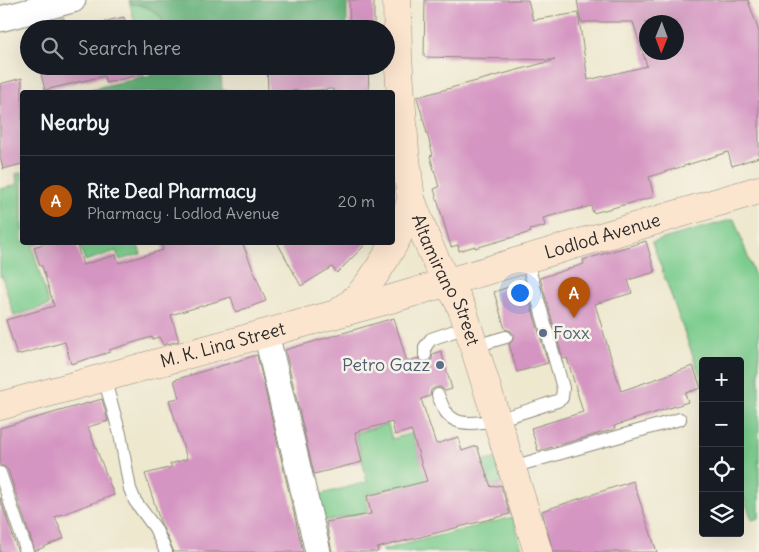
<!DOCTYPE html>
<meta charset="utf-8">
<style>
:root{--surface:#171b24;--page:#20242c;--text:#f1f3f6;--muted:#9ea1a6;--line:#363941;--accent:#b45309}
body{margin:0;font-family:Delius,sans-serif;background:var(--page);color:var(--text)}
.controls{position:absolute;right:15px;bottom:15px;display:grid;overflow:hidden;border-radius:5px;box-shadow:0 5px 20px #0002}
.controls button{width:45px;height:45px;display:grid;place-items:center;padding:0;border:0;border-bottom:1px solid var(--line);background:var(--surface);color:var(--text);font:25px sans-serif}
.compass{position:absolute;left:639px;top:15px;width:45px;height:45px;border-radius:50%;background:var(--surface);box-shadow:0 5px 20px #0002;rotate:181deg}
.you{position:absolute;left:519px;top:292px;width:18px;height:18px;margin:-12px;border:4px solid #fff;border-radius:50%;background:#1a73e8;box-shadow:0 0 0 8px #1a73e833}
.badge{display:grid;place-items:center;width:32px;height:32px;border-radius:50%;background:var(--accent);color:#fff;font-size:16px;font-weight:700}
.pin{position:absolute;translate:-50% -41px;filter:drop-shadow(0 1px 2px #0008)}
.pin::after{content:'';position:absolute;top:26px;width:18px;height:15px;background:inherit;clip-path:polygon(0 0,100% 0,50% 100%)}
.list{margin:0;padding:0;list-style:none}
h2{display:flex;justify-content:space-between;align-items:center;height:65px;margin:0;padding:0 20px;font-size:21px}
h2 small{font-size:16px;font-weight:400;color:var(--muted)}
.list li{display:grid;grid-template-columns:32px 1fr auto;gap:15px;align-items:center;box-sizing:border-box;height:90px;padding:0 20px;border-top:1px solid var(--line)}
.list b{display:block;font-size:19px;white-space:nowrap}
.list p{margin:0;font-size:16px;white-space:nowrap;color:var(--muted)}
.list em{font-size:16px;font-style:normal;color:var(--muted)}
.icon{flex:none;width:28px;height:28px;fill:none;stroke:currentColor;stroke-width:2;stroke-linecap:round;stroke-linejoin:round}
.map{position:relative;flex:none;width:759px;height:552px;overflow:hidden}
.search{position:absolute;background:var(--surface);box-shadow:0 5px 20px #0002;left:20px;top:20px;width:375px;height:55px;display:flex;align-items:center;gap:12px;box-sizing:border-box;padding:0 18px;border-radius:28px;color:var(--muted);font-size:19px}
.panel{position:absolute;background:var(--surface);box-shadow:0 5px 20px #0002;left:20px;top:90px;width:375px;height:155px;border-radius:5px}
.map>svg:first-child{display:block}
</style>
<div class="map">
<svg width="759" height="552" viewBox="0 0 759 552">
<rect width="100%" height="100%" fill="#f7f3e8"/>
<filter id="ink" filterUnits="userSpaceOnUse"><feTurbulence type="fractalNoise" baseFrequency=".02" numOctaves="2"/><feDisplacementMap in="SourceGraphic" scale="10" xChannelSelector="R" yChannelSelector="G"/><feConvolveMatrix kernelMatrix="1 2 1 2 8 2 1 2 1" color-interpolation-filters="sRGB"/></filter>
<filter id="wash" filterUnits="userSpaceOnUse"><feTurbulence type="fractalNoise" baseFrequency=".0096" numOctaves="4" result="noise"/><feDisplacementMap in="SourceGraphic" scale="20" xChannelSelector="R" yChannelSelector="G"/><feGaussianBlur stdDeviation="1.12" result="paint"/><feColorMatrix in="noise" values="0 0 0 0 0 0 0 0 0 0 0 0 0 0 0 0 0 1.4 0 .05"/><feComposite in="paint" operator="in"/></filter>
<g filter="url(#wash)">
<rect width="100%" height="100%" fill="#eee8cf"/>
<path fill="#7bcc8e" stroke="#537c5c" d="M130,4C144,4 152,9 162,19V29H136Z
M22,172V242L41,243L32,246L49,305L14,316L2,276L0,277V189L17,185L16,174Z
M734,219L759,287V518L752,520L740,488V361H703V384L652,242Z
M79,243H137L141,254L120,260L116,251L85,261Z
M388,424L392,439L412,433L427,479L496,458L503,483L401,509L395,487L365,495L369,512L319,522L314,496L367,482L356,433Z
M513,517L523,552H383L382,550Z"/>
<path fill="#64b079" stroke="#486e52" d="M129,0H347V29H162V18C152,9 144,4 130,4Z
M154,66H221L222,90L262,92H79L153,74Z"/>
<g id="blocks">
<path fill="#d595c2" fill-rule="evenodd" d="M349,0H374V29H350Z
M425,0H528L533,20L578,13L588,80L647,66L633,22H581L577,0H748L759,32V157L732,166L728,152L649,177L654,197L593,213L591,206L543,218L545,226L530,230L531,232L475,248V246L459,251L458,245L451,247L434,189L439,187L430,156L433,155L417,97L555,60L424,57ZM646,22H676V52H646Z
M124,17L127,29H30L29,26L64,18L66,25L74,23L75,28Z
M39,66H142L144,74L106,83L104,76L45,90Z
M267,66H368L369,92H333V89L268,92Z
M22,78V164L3,169L0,156V84Z
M646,241L655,272L628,280L632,293L595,304L621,391L693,366L701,388L685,393L688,402L614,426L615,429L538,451L531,428L583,412L567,358L563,359L540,278L584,264L583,260Z
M48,242H76L83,265L116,255L119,263L163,250L161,242H242L266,301L236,312L231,297L171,315L179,341L163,345L159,337L152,339V337L109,350L110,352L71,364L65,342L17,355L6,320L54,306L42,266H40L34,247Z
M277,242H368L337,273L332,267L301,286Z
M524,282L548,363L517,372L509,344L514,339V335L511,331L505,329L494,292Z
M394,318L407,362L418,358L421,362H429L432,359L433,354L441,351L452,389L445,391L440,387H436L431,390L430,396L421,399L436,444L458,437L462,451L477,446L491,487L501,485L510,514L377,548L378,552H332L326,522L371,514L367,496L427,481L411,430L395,435L392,422L355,432L362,462L314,474L285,350Z
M257,355L303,552H174L160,521L145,474L172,467L170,464L187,459L169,400L179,398L174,380Z
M102,399L108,421L88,427L114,495L55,517L64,538L35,551L8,470L5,467L0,465V428Z
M633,481L657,552H553L542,511Z
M0,498L18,552H0Z"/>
</g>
</g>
<g filter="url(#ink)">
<use href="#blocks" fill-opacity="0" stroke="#8c8a7d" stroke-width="1"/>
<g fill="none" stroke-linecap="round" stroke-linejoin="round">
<defs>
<path id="lane" d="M475,346L506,337
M425,355V347L431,339L469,326
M104,378L120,434L130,489L135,501L155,528L166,552
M438,395C442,405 445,415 455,420C476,431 534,408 557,401L562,398L563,388L526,258
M512,467L680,419
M0,473L27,552"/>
<path id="street" d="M0,19L73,0
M266,333L318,552"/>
<g id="secondary">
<path id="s1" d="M397,0L398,56L405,151L411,199L427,241L447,284L456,296L463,311L538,552"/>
<path d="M340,311C369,294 404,232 411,199"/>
<path id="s2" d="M0,406L391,299L759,190"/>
</g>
</defs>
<use href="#lane" stroke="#8c8a7d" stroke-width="14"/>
<use href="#street" stroke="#8c8a7d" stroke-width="27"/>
<use href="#secondary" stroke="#8c8a7d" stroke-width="29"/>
<use href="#lane" stroke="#fff" stroke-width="12"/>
<use href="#street" stroke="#fff" stroke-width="25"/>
<use href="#secondary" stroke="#fce5cf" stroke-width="28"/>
</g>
</g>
<g fill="#5c6f8a" stroke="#f7f3e8" stroke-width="2">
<circle cx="543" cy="333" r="5"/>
<circle cx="440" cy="365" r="5"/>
</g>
<g text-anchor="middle" stroke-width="5" stroke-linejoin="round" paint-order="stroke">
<g font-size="18" fill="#2b2b2b" stroke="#f7f3e8">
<text dy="6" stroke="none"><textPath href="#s2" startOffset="626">Lodlod Avenue</textPath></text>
<text dy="6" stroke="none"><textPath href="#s1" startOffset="288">Altamirano Street</textPath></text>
<text dy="6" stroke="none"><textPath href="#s2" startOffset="231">M. K. Lina Street</textPath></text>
</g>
<g font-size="18" fill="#4e5e75" stroke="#f7f3e8" text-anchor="start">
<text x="553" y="339">Foxx</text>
<text x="430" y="371" text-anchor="end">Petro Gazz</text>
</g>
</g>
</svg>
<div class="controls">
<button>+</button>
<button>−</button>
<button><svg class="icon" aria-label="locate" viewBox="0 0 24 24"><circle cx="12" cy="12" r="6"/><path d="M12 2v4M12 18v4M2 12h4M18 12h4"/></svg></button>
<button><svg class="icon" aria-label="layers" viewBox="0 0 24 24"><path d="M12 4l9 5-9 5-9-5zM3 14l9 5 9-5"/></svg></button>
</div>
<svg class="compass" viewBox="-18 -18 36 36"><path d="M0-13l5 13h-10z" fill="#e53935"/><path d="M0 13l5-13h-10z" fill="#9ea1a6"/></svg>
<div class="you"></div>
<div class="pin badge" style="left:574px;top:318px">A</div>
<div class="search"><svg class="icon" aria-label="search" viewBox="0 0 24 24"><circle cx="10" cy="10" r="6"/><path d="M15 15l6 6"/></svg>Search here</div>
<section class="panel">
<h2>Nearby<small></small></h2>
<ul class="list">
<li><span class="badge">A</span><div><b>Rite Deal Pharmacy</b><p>Pharmacy · Lodlod Avenue</p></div><em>20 m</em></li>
</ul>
</section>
</div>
